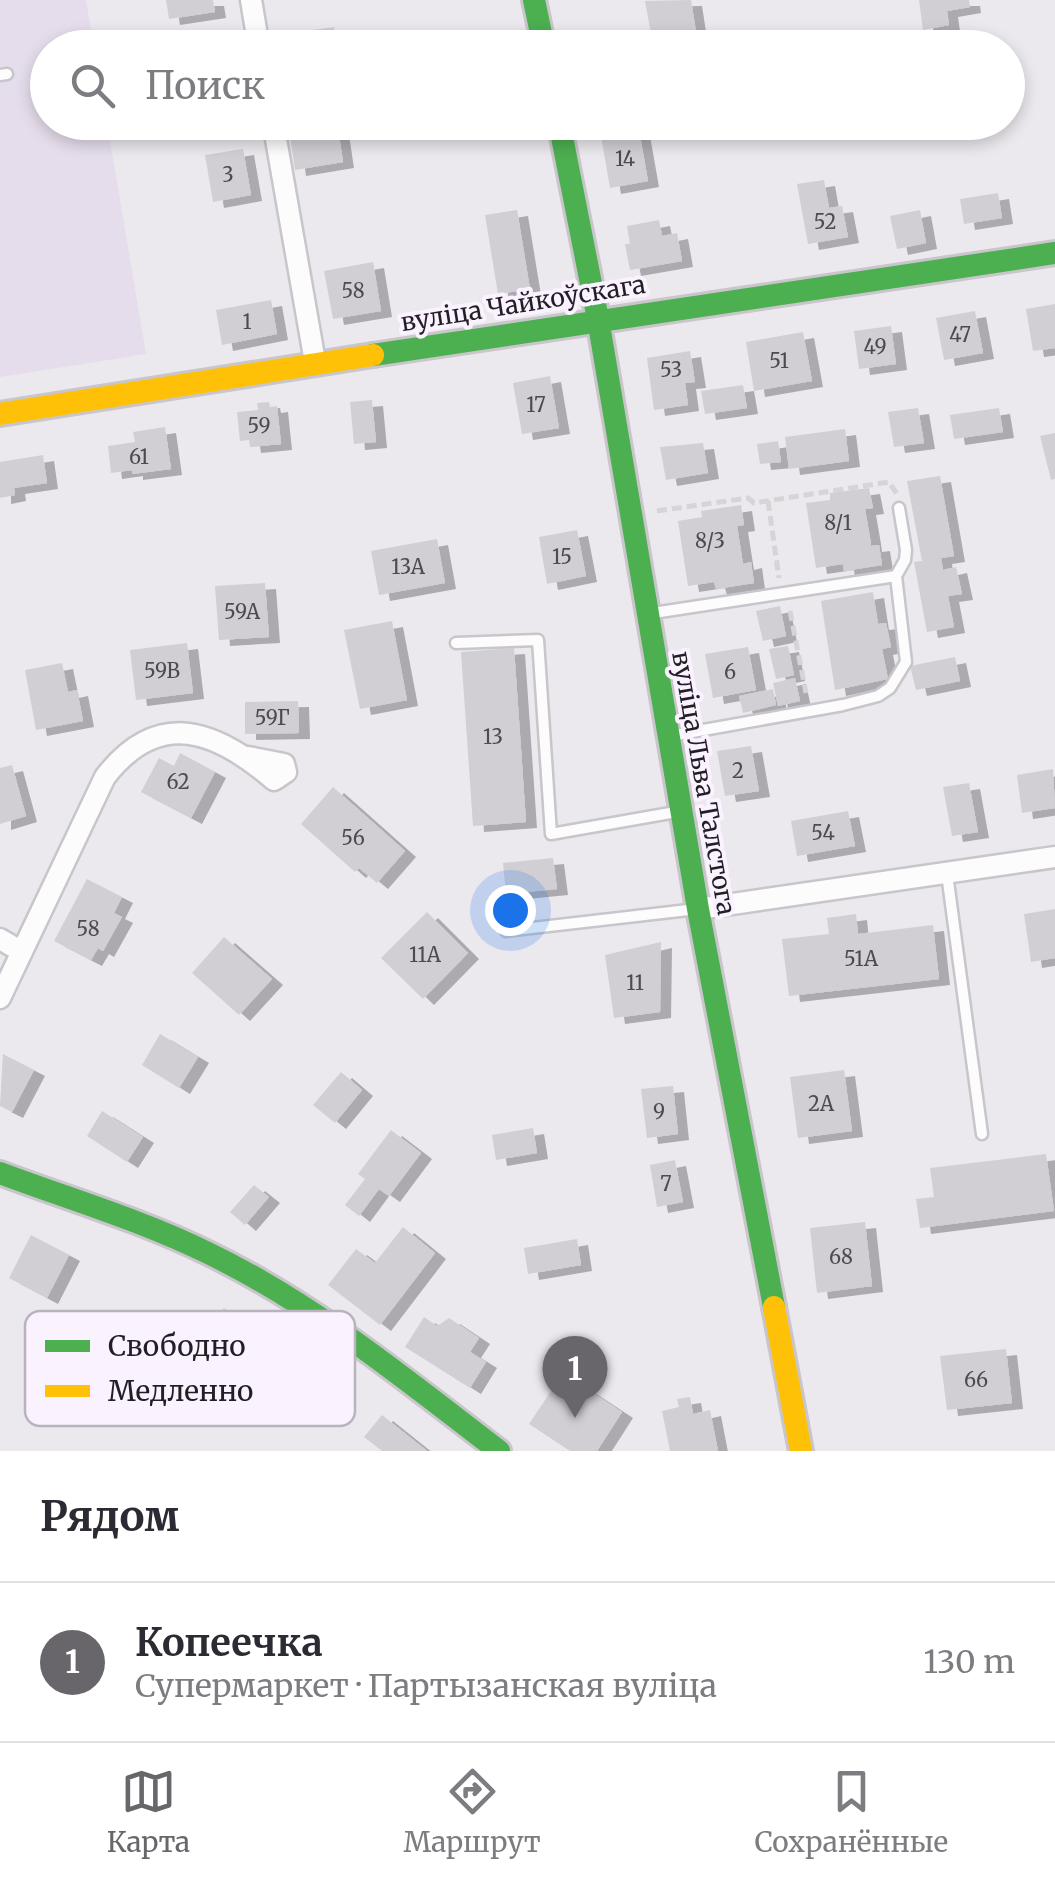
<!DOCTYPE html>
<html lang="ru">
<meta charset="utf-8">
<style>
:root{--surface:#fff;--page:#f2f2f3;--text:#2b2b33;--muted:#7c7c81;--line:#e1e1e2;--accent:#68656b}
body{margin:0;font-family:Merriweather,serif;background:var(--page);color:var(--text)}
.you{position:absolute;left:510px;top:910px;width:35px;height:35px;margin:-25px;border:8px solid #fff;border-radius:50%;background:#1a73e8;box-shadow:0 0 0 15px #1a73e833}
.badge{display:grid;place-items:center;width:65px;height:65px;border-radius:50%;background:var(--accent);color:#fff;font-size:32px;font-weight:700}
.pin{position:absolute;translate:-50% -82px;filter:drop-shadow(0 2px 5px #0008)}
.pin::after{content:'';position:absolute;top:52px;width:35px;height:30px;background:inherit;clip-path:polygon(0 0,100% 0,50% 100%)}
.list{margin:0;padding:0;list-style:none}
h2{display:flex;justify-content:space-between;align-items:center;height:130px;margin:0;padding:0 40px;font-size:42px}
h2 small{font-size:32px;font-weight:400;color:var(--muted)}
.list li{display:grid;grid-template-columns:65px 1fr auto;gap:30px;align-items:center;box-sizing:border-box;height:160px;padding:0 40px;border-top:2px solid var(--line)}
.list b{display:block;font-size:38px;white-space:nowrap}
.list p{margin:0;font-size:32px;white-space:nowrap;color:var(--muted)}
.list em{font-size:32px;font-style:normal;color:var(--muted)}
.icon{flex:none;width:55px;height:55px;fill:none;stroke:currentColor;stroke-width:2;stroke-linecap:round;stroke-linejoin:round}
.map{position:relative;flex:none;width:1055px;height:1451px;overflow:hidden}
.search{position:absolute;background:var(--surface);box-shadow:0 5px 15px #0003;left:30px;right:30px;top:30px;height:110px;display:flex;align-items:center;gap:25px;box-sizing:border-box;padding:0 35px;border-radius:55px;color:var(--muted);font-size:38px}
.sheet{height:290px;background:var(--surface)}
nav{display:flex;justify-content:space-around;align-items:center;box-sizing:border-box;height:140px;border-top:2px solid var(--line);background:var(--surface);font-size:28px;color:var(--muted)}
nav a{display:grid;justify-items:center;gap:5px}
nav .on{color:var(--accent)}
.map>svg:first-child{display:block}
</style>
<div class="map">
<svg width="1055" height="1451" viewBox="0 0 1055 1451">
<defs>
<filter id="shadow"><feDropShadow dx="11" dy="6" stdDeviation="0" flood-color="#0004"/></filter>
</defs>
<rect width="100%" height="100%" fill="#ebe8ee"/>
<path fill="#e5ddeb" d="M0,0H86L94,47L48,48V122L107,123L146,354L0,377Z"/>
<path fill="#d2cfd4" filter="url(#shadow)" d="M166,0H213L215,12L169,19Z
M691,0L696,32L652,39L645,1Z
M919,0H969L970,7L947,11L949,25L923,30Z
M334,27L337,48H280L278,35Z
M485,38L487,48H447V46Z
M319,122H337L343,162L295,170L290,136L320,131Z
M639,130L648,181L610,188L601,136Z
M243,149L251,195L213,202L205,155Z
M824,180L829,208L842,206L848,237L808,244L797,184Z
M998,193L1002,218L964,224L960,199Z
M517,210L530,289L498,294L485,215Z
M920,210L926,243L897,249L890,216Z
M659,220L662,236L677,233L682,261L630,270L625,244H630L627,226Z
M373,262L381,311L333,319L324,271Z
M271,300L277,334L222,345L216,310Z
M1055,304V348L1033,351L1026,309Z
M975,311L983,353L944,360L936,318Z
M891,326L896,364L859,369L854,331Z
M803,332L812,381L754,391L746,342Z
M690,351L695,382L685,383L688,405L654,410L647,358Z
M550,376L559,428L522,434L513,383Z
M743,385L747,408L705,414L701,391Z
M372,400L376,442L354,444L350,402Z
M269,402L270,407L277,406L281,444L250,447L249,440L240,441L237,412L258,410L257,403Z
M918,408L924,443L894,447L888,412Z
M999,408L1003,432L954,439L950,415Z
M165,427L171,469L132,474V470L111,473L108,446L135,442L133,432Z
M845,429L849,461L789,469L785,437Z
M1055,433V479L1051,480L1040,436Z
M778,441L781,462L760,464L757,444Z
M703,443L708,473L666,480L660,447Z
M43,455L47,483L14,488L15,495L0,498V462Z
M940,476L954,556L941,558L943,570L956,567L962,594L948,596L954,627L927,632L914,562L922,561L907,481Z
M869,488L873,508L865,509L870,538L871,546L879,545L882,565L844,571L843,564L816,568L806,503L830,500V493Z
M741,505L744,525L737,526L743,564L751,562L754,583L716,589L714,582L688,586L678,521L702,517L701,511Z
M577,530L586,576L547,584L539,537Z
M437,539L445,583L379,595L371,551Z
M265,583L269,637L219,640L215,586Z
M873,592L878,624L886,623L891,647L882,649L888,679L835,690L821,601Z
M780,606L786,636L763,641L756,611Z
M392,621L407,700L360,709L344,630Z
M187,643L193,693L136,700L130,650Z
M788,646L794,675L776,679L769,649Z
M748,647L756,690L713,698L705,654Z
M514,648L526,822L473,826L461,652Z
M955,657L960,681L916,690L910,666Z
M62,663L68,692L77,690L83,721L36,730L25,670Z
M795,678L800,701L778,706L773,683Z
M773,689L776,705L743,713L739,696Z
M298,701L299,733L245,734V702Z
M751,746L759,791L725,796L717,751Z
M180,753L215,772L191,818L141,792L159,758L174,766Z
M12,765L26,816L0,824V768Z
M1053,769L1055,808L1022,813L1017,775Z
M969,783L978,832L952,836L943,787Z
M333,787L405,851L377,883L359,868L355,872L301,824Z
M848,811L855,846L797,856L791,821Z
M553,858L557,889L506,894L503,863Z
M87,879L122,897L114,913L122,917L103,951L98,948L91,960L54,941Z
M1055,909V958L1031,962L1024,914Z
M427,912L468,953L423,999L381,958Z
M856,914L858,934L933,925L939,979L789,996L782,939L829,934L827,918Z
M224,937L272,979L239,1015L192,973Z
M661,942L660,1012L614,1018L605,955Z
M160,1034L198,1057L179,1088L142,1065Z
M3,1054L34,1070L12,1112L0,1106Z
M844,1070L852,1131L798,1138L790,1077Z
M341,1072L362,1090L335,1123L313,1105Z
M673,1086L678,1134L647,1138L641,1089Z
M102,1111L143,1137L127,1162L87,1136Z
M533,1128L537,1153L496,1160L492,1135Z
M391,1130L421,1153L389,1196L379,1189L359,1216L345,1205L365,1179L358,1174Z
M1046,1154L1054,1211L920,1228L916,1199L934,1197L930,1168Z
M675,1160L683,1202L657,1207L650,1165Z
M254,1185L269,1197L245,1225L230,1212Z
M865,1222L872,1286L817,1293L810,1228Z
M403,1227L435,1253L380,1325L328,1285L356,1249L375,1263Z
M31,1235L69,1255L47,1298L9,1278Z
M577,1239L581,1265L528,1274L524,1248Z
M224,1308L263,1336L245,1360L206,1331Z
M424,1317L437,1326L449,1318L479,1338L470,1352L486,1362L470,1388L405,1347Z
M1006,1349L1012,1403L947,1410L940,1356Z
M563,1373L622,1412L597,1451H570L529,1424Z
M690,1397L693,1414L710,1410L718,1451H670L662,1411L679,1407L677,1399Z
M382,1415L427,1451H382L364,1437Z"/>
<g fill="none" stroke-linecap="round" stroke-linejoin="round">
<defs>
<path id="lane" d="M0,75L7,74
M653,613L896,576
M456,643L538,640L551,834L676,812
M670,736L843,705L878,696L890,688L906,662L896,576L905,560L906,550L899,508
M947,874L982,1134
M506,931L697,909"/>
<path id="street" d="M251,0L259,48
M273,122L315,362
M698,909L1055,857
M0,939L22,952
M0,998L105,777C159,707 217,731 274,780L286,772L284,764L248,757"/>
<path id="fast" d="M534,0L544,48
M559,122L598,319L698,909L774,1307
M373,355L1055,253
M0,1173C69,1199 141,1220 208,1253C314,1304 406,1380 499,1451"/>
<path id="slow" d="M0,414L373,355
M774,1307L801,1451"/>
</defs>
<use href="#lane" stroke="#c8c5cb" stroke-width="15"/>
<use href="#street" stroke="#c8c5cb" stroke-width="25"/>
<use href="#fast" stroke="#c8c5cb" stroke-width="28"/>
<use href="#slow" stroke="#c8c5cb" stroke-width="28"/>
<path stroke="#d5d4d6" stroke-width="5" stroke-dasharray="10 5" stroke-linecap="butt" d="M768,501L779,578
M657,511L748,498L754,503L889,482L897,494
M790,611L806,693"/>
<use href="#lane" stroke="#fcfcfc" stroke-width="10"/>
<use href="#street" stroke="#fcfcfc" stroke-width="20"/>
<use href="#fast" stroke="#4caf50" stroke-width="22"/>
<use href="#slow" stroke="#ffc107" stroke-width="22"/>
</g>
<g text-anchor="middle" stroke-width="8" stroke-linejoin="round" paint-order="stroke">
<g font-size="20" fill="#4e4b50">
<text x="625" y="166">14</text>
<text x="228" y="182">3</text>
<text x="825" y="229">52</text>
<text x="353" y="298">58</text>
<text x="247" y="329">1</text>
<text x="960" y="342">47</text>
<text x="875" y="354">49</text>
<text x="779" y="368">51</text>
<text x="671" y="377">53</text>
<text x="536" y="412">17</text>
<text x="259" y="433">59</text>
<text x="139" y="464">61</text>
<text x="838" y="530">8/1</text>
<text x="710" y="548">8/3</text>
<text x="562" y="564">15</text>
<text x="408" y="574">13А</text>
<text x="242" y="619">59А</text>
<text x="162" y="678">59В</text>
<text x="730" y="679">6</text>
<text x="272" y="725">59Г</text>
<text x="493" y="744">13</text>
<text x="738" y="778">2</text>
<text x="178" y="789">62</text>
<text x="823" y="840">54</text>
<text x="353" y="845">56</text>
<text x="88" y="936">58</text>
<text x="425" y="962">11А</text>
<text x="861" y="966">51А</text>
<text x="635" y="990">11</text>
<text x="821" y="1111">2А</text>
<text x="659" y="1119">9</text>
<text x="666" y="1191">7</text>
<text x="841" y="1264">68</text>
<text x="976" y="1387">66</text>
</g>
<g font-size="25" fill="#221f24" stroke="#faf2ff">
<text transform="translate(523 303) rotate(-9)" y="9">вуліца Чайкоўскага</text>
<text transform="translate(704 783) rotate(80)" y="9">вуліца Льва Талстога</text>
</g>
</g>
<rect x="25" y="1311" width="330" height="115" rx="15" fill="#faf2ff" stroke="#b9b3bd" stroke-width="2.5"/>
<rect x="45" y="1340" width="45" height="12" fill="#4caf50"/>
<rect x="45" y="1385" width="45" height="12" fill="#ffc107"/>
<g font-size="28" fill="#221f24">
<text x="108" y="1356">Свободно</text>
<text x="108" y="1401">Медленно</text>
</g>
</svg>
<div class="you"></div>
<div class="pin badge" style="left:575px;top:1418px">1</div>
<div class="search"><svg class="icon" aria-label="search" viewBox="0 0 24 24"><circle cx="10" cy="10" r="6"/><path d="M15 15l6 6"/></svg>Поиск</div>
</div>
<section class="sheet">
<h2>Рядом<small></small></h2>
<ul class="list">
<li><span class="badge">1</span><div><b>Копеечка</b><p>Супермаркет · Партызанская вуліца</p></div><em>130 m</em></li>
</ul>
</section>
<nav>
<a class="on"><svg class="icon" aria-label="map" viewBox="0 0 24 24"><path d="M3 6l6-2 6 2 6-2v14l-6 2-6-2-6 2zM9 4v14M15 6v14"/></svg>Карта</a>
<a><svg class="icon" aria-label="directions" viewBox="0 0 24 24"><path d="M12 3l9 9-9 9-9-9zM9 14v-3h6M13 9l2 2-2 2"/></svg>Маршрут</a>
<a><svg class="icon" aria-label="saved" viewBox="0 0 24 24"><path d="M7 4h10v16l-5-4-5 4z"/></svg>Сохранённые</a>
</nav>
